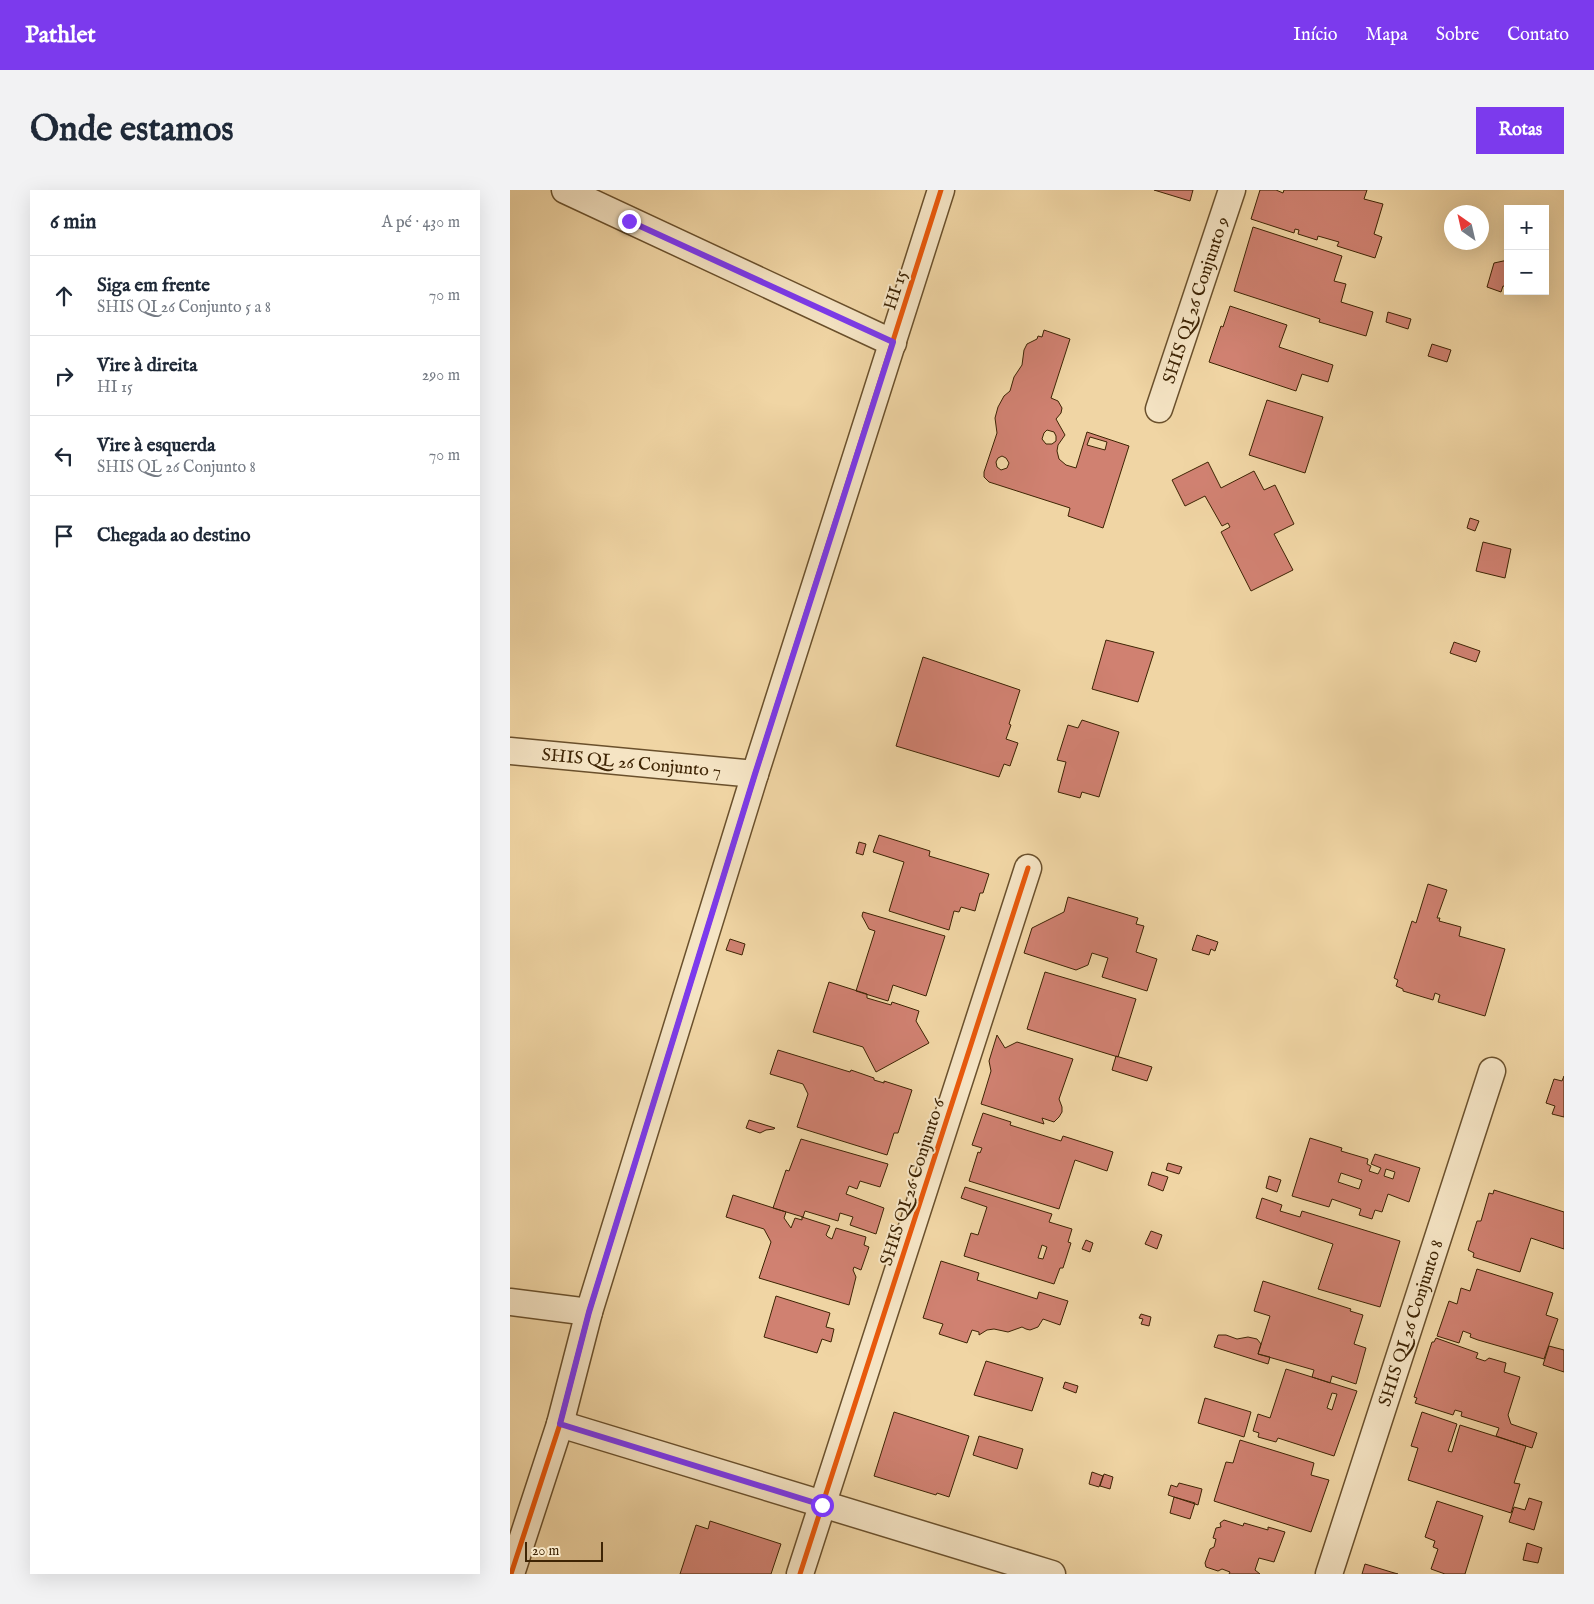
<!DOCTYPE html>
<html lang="pt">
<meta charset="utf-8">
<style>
:root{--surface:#fff;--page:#f2f2f3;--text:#1f2937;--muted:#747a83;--line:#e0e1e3;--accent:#7c3aed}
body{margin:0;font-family:"IM FELL English",serif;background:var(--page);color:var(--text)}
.controls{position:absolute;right:15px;top:15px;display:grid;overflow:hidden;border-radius:0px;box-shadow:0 5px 20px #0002}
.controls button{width:45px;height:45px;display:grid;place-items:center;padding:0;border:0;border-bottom:1px solid var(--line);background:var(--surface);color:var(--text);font:25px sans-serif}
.compass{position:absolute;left:934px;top:15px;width:45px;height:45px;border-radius:50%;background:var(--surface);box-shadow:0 5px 20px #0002;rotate:326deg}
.scale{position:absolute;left:15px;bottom:12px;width:78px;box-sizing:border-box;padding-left:5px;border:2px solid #3e2404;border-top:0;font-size:14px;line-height:18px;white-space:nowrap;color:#3e2404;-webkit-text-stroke:4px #f5e4c4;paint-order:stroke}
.stop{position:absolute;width:15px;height:15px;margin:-11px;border:4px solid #7c3aed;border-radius:50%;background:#fff}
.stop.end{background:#7c3aed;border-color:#fff;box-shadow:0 1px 5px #0008}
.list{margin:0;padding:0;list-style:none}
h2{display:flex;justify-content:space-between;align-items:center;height:65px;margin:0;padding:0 20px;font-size:21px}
h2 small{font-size:16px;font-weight:400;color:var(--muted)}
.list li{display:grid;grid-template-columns:32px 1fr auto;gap:15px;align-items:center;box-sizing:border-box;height:80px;padding:0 20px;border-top:1px solid var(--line)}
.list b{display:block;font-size:19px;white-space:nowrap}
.list p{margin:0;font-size:16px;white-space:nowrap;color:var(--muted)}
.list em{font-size:16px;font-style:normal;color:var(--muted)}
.icon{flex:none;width:28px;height:28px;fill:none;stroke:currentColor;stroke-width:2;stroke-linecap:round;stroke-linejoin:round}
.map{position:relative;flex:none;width:1054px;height:1384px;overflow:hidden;border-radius:0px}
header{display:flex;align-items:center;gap:30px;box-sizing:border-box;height:70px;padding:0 25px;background:var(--accent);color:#fff}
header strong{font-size:24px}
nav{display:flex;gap:28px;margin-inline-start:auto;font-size:18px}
.intro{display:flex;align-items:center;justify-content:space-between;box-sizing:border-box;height:120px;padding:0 30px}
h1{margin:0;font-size:35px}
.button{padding:12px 22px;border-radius:0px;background:var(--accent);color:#fff;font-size:18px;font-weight:700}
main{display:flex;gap:30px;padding:0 30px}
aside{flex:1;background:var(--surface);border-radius:0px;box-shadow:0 5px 20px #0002}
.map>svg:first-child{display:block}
</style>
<header>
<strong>Pathlet</strong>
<nav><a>Início</a><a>Mapa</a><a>Sobre</a><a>Contato</a></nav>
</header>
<div class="intro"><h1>Onde estamos</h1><a class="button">Rotas</a></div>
<main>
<aside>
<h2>6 min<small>A pé · 430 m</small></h2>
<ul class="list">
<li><svg class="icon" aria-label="ahead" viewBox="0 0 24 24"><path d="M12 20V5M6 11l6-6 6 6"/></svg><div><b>Siga em frente</b><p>SHIS QI 26 Conjunto 5 a 8</p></div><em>70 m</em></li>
<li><svg class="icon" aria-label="right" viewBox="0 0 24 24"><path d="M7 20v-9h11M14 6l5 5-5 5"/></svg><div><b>Vire à direita</b><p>HI 15</p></div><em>290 m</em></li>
<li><svg class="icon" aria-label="left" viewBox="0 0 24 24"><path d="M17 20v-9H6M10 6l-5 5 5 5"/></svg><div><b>Vire à esquerda</b><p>SHIS QL 26 Conjunto 8</p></div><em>70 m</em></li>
<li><svg class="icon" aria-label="arrive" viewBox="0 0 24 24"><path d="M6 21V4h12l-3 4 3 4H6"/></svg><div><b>Chegada ao destino</b></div></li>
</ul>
</aside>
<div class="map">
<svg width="1054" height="1384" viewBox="0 0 1054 1384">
<rect width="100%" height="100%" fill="#f0d5a4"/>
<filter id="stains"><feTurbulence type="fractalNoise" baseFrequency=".004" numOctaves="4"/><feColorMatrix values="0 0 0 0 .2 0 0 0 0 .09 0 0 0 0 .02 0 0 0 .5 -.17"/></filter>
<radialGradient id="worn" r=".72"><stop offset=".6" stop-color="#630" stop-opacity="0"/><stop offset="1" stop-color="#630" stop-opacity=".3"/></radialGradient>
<path fill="#d08171" stroke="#3e2404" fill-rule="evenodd" d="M644,0H683L680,11Z
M750,0H766L773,3L774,0H857L854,9L873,14L864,44L872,47L865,68L827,56L829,52L808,46L807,50L788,44L789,40L785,39L784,43L741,29Z
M743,37L832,66L824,91L836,94L831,112L863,122L856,146L809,132L810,129L724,101Z
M998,70V97L993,96L991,102L977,97L984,73Z
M720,116L777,135L769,157L823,175L818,192L792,184L786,201L699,172L711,136L713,137Z
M878,122L901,129L898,139L876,132Z
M534,140L560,149L541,208L548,211L552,218L551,223L546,229L555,245L548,255L547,261L549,269L556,275L566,278L577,242L619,256L593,338L558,326L560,318L479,292L474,287V282L487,243L485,228L488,217L494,206L500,201L504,187L512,175L514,160L517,154L527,149L528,146L532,147ZM537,240L544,242L546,246V251L542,254H536L532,249L534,243ZM580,247L597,252L595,260L577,255ZM492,266L496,268L499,273L497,278L491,280L487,277L486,272L488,268Z
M922,154L941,160L937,172L918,166Z
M757,210L813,227L795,283L739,265Z
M698,272L711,298L744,281L754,300L765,295L784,334L764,344L783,380L741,401L711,342L720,337L718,333L712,336L695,306L675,316L662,290Z
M960,328L969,331L965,341L957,338Z
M973,352L1001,359L995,388L966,381Z
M596,450L644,462L628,512L582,499Z
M944,452L970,461L966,472L940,463Z
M413,467L510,500L499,534L501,535L496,549L508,553L500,576L494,574L489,587L386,556Z
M572,530L609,542L589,607L572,602L570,608L548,602L556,572L547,570L558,535L568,538Z
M369,645L420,661L419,666L479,684L473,703H470L465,721L451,717L449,722L444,721L439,740L379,721L394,672L363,662Z
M349,652L356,654L353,665L346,663Z
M918,694L937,700L927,728H930L929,731L951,737L949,746L995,759L975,826L928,812L930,805L925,803L923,810L893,801V799L886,796L888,790L884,788L902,731L906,733Z
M558,707L628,728L626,734L634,736L626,762L647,769L637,801L592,787L598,768L582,763L578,775L566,780L514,763L522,738L554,722Z
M353,722L435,746L416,806L383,795L378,811L346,801L365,741L359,739L352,726Z
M687,745L708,752L705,761L701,759L699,765L682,760Z
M220,749L235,754L232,765L216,760Z
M535,782L626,809L608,867L517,839Z
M319,792L357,804V808L381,815L382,812L409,821L406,831L419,853L366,882L353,857L303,842Z
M487,845L495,858L507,852L563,869L549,909L552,917V922L549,927L544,932L532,928L534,934L471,914L481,881L479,871Z
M268,860L340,882L341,880L364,888V890L374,893V891L402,900L388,943H384L377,965L287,937L298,904L293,894L260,884Z
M606,866L642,877L637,891L602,880Z
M1054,886V927L1042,924L1045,916L1036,913L1044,889L1052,891Z
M473,923L501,932L500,935L551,951L553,946L603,962L597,981L565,970L549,1019L459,991L468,962L470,963L472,958L462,955Z
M239,930L265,938L264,939L256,940L250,943L236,938Z
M800,948L832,958L831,961L858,969L857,974L861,976L859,981L868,984L871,978L861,974L865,964L910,978L899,1012L878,1004L872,1022L865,1020L862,1029L849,1025L851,1019L822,1009L819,1017L782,1006ZM876,979L885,982L883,989L874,986ZM831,983L852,990L849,999L828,992Z
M291,949L378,974L370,997L350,991L347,999L339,996L336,1004L374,1018L366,1044L340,1035L343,1027L330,1023L328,1031L295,1021L293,1027L263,1018L276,980L279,981Z
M658,973L672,977L669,984L656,980Z
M642,982L658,987L653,1001L638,995Z
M759,986L771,990L767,1002L756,998Z
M455,997L542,1024L539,1032L562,1039L558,1052L561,1053L553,1078H550L544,1094L454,1066L461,1043L468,1045L477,1017L451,1008ZM532,1055L537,1057L533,1069L528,1068Z
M984,1000L1054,1022V1059L1021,1048L1010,1082L963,1067L964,1063L958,1060L967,1031H971L979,1003L983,1004Z
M223,1005L276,1022L274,1028L281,1038L285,1028L292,1030V1027L320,1036L316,1045L318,1047L322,1049L326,1038L356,1047L354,1055L359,1057L351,1080L344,1077L343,1080L346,1087L339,1115L249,1088L261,1052L254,1039L216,1027Z
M752,1008L772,1015L770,1021L790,1027L792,1021L890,1051L870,1117L808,1099L823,1054L746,1028Z
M641,1041L652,1045L647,1059L635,1054Z
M576,1050L583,1053L580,1062L572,1059Z
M431,1071L469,1083L467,1090L527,1109L529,1102L558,1111L550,1135L533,1129L528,1137L520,1140L516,1139L512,1137L498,1142L484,1139L477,1140L469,1145V1142L462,1140L457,1153L429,1144L433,1134L413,1128Z
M967,1079L1043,1103L1036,1125L1048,1129L1034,1169L968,1150L960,1147L961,1144L953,1141L949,1153L927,1146L939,1111L947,1114L951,1098L960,1101Z
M753,1091L841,1119L840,1121L853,1125L844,1154L856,1158L846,1194L822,1186L820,1193L802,1187L804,1180L748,1164L760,1126L744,1121Z
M266,1106L320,1123L316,1137L324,1139L321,1152L312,1149L307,1163L254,1147Z
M631,1124L641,1127L639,1136L631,1134L633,1129L629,1128Z
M708,1145H716L727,1149L738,1147L747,1149L751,1154L748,1164L760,1167L758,1174L704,1157Z
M926,1148L968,1163L966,1168L975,1171L979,1168L996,1173L994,1182L1010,1187L998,1225L1001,1234L1027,1243L1022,1258L986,1246L989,1238L951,1226L952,1222L945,1220L943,1225L905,1213L907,1208L904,1207L922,1152H924Z
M1039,1156L1054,1160V1182L1033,1175Z
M476,1171L533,1188L522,1221L464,1205Z
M776,1179L847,1201L824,1266L768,1248L766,1252L748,1247L749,1243L743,1241L748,1224L760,1228ZM822,1203L827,1204L822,1220L817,1218Z
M555,1192L568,1196L566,1203L553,1198Z
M695,1208L741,1222L734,1247L688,1233Z
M384,1222L459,1246L439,1307L427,1303L426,1305L364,1286Z
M912,1222L947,1234L938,1261L942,1262L950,1235L1016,1256L1004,1293L1010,1294L1001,1323L898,1290L908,1258L901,1256Z
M469,1246L513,1259L507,1279L463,1265Z
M730,1250L804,1273L801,1285L819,1290L801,1342L704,1311L716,1272L723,1273Z
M582,1282L593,1286L589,1297L579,1294Z
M594,1284L603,1287L600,1299L590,1296Z
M669,1293L692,1299L688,1315L658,1305L661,1295L667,1297Z
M664,1307L685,1313L680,1329L660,1323Z
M1019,1308L1032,1312L1024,1340L999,1332L1004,1317L1015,1320Z
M927,1311L973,1326L955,1384H935L921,1379L928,1359L923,1357L925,1351L915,1347Z
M714,1330L733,1336L734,1333L758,1340V1337L775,1342L764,1372L749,1368L745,1380L750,1384H719L720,1382L712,1379L708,1381L696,1377L695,1373L700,1359L704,1357L706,1349L703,1348L706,1338L711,1337L710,1333Z
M200,1331L271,1354L261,1384H170L186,1335L198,1339Z
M1017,1353L1032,1358L1028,1373L1013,1370Z
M855,1374L881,1382L888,1384H852Z"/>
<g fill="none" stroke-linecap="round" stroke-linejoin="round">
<defs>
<g id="minor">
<path d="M55,0L383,153"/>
<path id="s1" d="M649,219L722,0"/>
<path id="s2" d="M0,561L245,584"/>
<path d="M0,1112L79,1122"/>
<path d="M50,1234L542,1384"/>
<path d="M1,1384L50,1234L79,1122L245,584L431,0"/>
<path d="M290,1384L518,678"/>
<path id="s3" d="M819,1384L982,881"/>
</g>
</defs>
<use href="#minor" stroke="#6a502c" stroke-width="29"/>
<use href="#minor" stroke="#f5e4c4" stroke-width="26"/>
<defs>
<path id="cycleway" d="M1,1384L50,1234L79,1122L245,584L431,0
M290,1384L518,678"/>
</defs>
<use href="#cycleway" stroke="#f5e4c4" stroke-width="8"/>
<use href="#cycleway" stroke="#e8590c" stroke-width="5"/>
</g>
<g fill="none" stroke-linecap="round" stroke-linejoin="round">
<path stroke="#7c3aed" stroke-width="6" d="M119,31L383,152L245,584L79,1122L50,1234L312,1315"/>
</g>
<g text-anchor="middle" stroke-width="4" stroke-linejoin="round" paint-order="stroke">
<g font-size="18" fill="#3e2404" stroke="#f5e4c4">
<text transform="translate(385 100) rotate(-72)" y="6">HI 15</text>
<text dy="6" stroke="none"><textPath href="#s1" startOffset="115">SHIS QI 26 Conjunto 9</textPath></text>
<text dy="6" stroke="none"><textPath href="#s2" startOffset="122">SHIS QL 26 Conjunto 7</textPath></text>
<text transform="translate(402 992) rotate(-72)" y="6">SHIS QI 26 Conjunto 6</text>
<text dy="6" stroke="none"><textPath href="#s3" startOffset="264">SHIS QI 26 Conjunto 8</textPath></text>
</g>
</g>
<rect width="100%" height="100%" filter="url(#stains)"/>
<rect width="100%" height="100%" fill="url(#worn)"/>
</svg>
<div class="controls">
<button>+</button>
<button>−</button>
</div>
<svg class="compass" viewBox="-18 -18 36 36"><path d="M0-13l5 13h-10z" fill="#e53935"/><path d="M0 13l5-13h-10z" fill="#747a83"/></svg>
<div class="scale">20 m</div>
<div class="stop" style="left:312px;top:1315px"></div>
<div class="stop end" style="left:119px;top:31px"></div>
</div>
</main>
